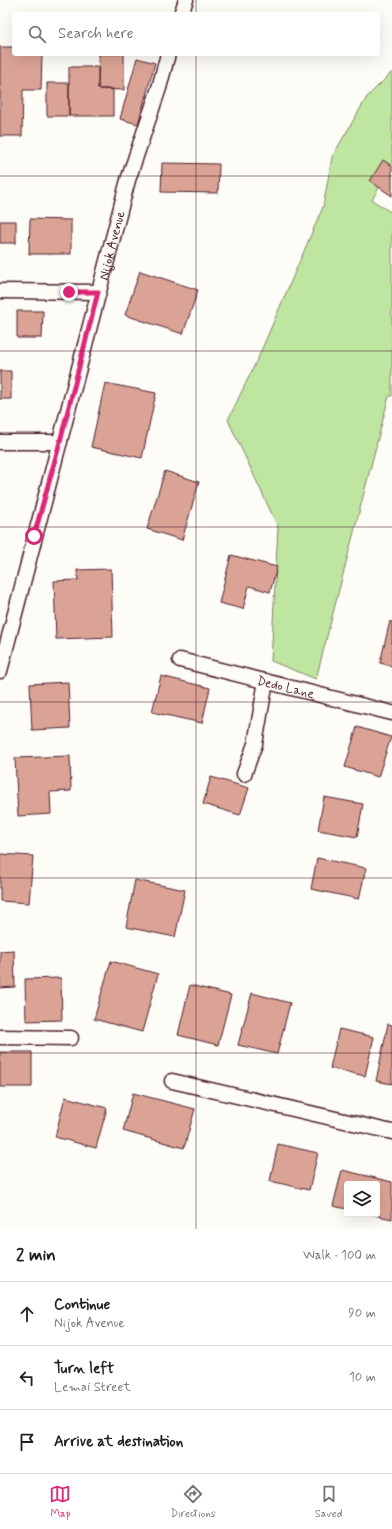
<!DOCTYPE html>
<meta charset="utf-8">
<style>
:root{--surface:#fff;--page:#f6f6f6;--text:#222;--muted:#767676;--line:#e0e0e0;--accent:#db2777}
body{margin:0;font-family:Mynerve,sans-serif;background:var(--page);color:var(--text)}
.controls{position:absolute;right:12px;bottom:12px;display:grid;overflow:hidden;border-radius:4px;box-shadow:0 4px 16px #0002}
.controls button{width:36px;height:36px;display:grid;place-items:center;padding:0;border:0;border-bottom:1px solid var(--line);background:var(--surface);color:var(--text);font:20px sans-serif}
.stop{position:absolute;width:12px;height:12px;margin:-9px;border:3px solid #db2777;border-radius:50%;background:#fff}
.stop.end{background:#db2777;border-color:#fff;box-shadow:0 1px 4px #0008}
.list{margin:0;padding:0;list-style:none}
h2{display:flex;justify-content:space-between;align-items:center;height:52px;margin:0;padding:0 16px;font-size:17px}
h2 small{font-size:13px;font-weight:400;color:var(--muted)}
.list li{display:grid;grid-template-columns:26px 1fr auto;gap:12px;align-items:center;box-sizing:border-box;height:64px;padding:0 16px;border-top:1px solid var(--line)}
.list b{display:block;font-size:15px;white-space:nowrap}
.list p{margin:0;font-size:13px;white-space:nowrap;color:var(--muted)}
.list em{font-size:13px;font-style:normal;color:var(--muted)}
.icon{flex:none;width:22px;height:22px;fill:none;stroke:currentColor;stroke-width:2;stroke-linecap:round;stroke-linejoin:round}
.map{position:relative;flex:none;width:392px;height:1229px;overflow:hidden}
.search{position:absolute;background:var(--surface);box-shadow:0 4px 16px #0002;left:12px;right:12px;top:12px;height:44px;display:flex;align-items:center;gap:10px;box-sizing:border-box;padding:0 14px;border-radius:4px;color:var(--muted);font-size:15px}
.sheet{height:244px;background:var(--surface)}
nav{display:flex;justify-content:space-around;align-items:center;box-sizing:border-box;height:56px;border-top:1px solid var(--line);background:var(--surface);font-size:11px;color:var(--muted)}
nav a{display:grid;justify-items:center;gap:2px}
nav .on{color:var(--accent)}
.map>svg:first-child{display:block}
</style>
<div class="map">
<svg width="392" height="1229" viewBox="0 0 392 1229">
<rect width="100%" height="100%" fill="#fdfcf7"/>
<filter id="ink" filterUnits="userSpaceOnUse"><feTurbulence type="fractalNoise" baseFrequency=".025" numOctaves="2"/><feDisplacementMap in="SourceGraphic" scale="8" xChannelSelector="R" yChannelSelector="G"/><feConvolveMatrix kernelMatrix="1 2 1 2 8 2 1 2 1" color-interpolation-filters="sRGB"/></filter>
<g filter="url(#ink)">
<path fill="#bfe6a0" stroke="#848266" d="M392,72V165L372,200L392,213V396H389L316,679L271,661L278,527L228,420L258,358L323,207L332,157L367,97Z"/>
<path fill="#dba395" stroke="#4a1f2b" d="M0,47H14V54H42L41,90H23L22,136H0Z
M99,54H124V90L98,89Z
M137,58L155,63L138,124L120,119Z
M69,67H98V89H113V116H69Z
M47,83H69V116H47Z
M383,160L392,166V196L370,181Z
M162,163L219,164L218,193L161,192Z
M30,219L71,220V254H29Z
M0,221H16V243H0Z
M140,271L198,290L183,334L125,315Z
M17,311H43L42,338H17Z
M0,371H11V399H0Z
M105,383L156,393L142,458L91,447Z
M165,471L199,482L182,540L147,529Z
M231,555L277,567L270,592L249,586L243,609L219,603Z
M111,569L113,637L56,639L54,581L78,580L77,570Z
M390,621L392,622V666L380,663Z
M161,676L210,688L202,723L152,712Z
M68,682L70,728L32,730L30,684Z
M357,727L391,737L378,777L345,767Z
M70,756L71,791L50,792L51,814L18,816L15,758Z
M211,777L249,788L240,815L203,804Z
M324,797L363,804L357,837L318,830Z
M0,854L33,856L29,903L0,901Z
M317,858L366,868L359,899L311,889Z
M135,880L185,890L175,937L126,927Z
M14,950L15,987L0,988V951Z
M111,961L158,974L142,1032L94,1019Z
M61,978L62,1020L26,1021L25,979Z
M190,985L231,995L218,1045L178,1035Z
M252,993L290,1003L277,1054L238,1045Z
M388,1024L392,1025V1084L376,1081Z
M339,1029L374,1037L365,1076L330,1068Z
M0,1052H32V1087H0Z
M133,1093L195,1109L184,1148L123,1131Z
M65,1097L107,1108L96,1148L55,1137Z
M278,1144L318,1153L309,1190L270,1181Z
M342,1170L392,1182V1219L369,1214H377V1184H347V1209L333,1206Z"/>
<g fill="none" stroke-linecap="round" stroke-linejoin="round">
<defs>
<g id="street">
<path d="M181,14L186,0"/>
<path d="M0,291L98,292"/>
<path d="M0,442H60"/>
<path id="s1" d="M180,660L392,713"/>
<path id="s2" d="M0,671L128,180L159,88L168,54"/>
<path d="M244,774L255,744L266,681"/>
<path d="M0,1037L71,1038"/>
<path d="M172,1081L392,1132"/>
</g>
</defs>
<use href="#street" stroke="#4a1f2b" stroke-width="17"/>
<use href="#street" stroke="#fdfcf7" stroke-width="14"/>
</g>
</g>
<g fill="none" stroke-linecap="round" stroke-linejoin="round" filter="url(#ink)">
<path stroke="#db2777" stroke-width="5" d="M34,536L60,442L98,292H69"/>
</g>
<path fill="none" stroke="#4a1f2b" stroke-width="1" stroke-opacity="0.55" d="M196,0V14M196,54V1229M0,176H392M0,351H392M0,527H392M0,702H392M0,878H392M0,1053H392"/>
<g text-anchor="middle" stroke-width="3.5" stroke-linejoin="round" paint-order="stroke">
<g font-size="13" fill="#4a1f2b" stroke="#fdfcf7">
<text dy="5" stroke="none"><textPath href="#s2" startOffset="440">Nijok Avenue</textPath></text>
<text dy="5" stroke="none"><textPath href="#s1" startOffset="109">Dedo Lane</textPath></text>
</g>
</g>
</svg>
<div class="controls">
<button><svg class="icon" aria-label="layers" viewBox="0 0 24 24"><path d="M12 4l9 5-9 5-9-5zM3 14l9 5 9-5"/></svg></button>
</div>
<div class="stop" style="left:34px;top:536px"></div>
<div class="stop end" style="left:69px;top:292px"></div>
<div class="search"><svg class="icon" aria-label="search" viewBox="0 0 24 24"><circle cx="10" cy="10" r="6"/><path d="M15 15l6 6"/></svg>Search here</div>
</div>
<section class="sheet">
<h2>2 min<small>Walk · 100 m</small></h2>
<ul class="list">
<li><svg class="icon" aria-label="ahead" viewBox="0 0 24 24"><path d="M12 20V5M6 11l6-6 6 6"/></svg><div><b>Continue</b><p>Nijok Avenue</p></div><em>90 m</em></li>
<li><svg class="icon" aria-label="left" viewBox="0 0 24 24"><path d="M17 20v-9H6M10 6l-5 5 5 5"/></svg><div><b>Turn left</b><p>Lemai Street</p></div><em>10 m</em></li>
<li><svg class="icon" aria-label="arrive" viewBox="0 0 24 24"><path d="M6 21V4h12l-3 4 3 4H6"/></svg><div><b>Arrive at destination</b></div></li>
</ul>
</section>
<nav>
<a class="on"><svg class="icon" aria-label="map" viewBox="0 0 24 24"><path d="M3 6l6-2 6 2 6-2v14l-6 2-6-2-6 2zM9 4v14M15 6v14"/></svg>Map</a>
<a><svg class="icon" aria-label="directions" viewBox="0 0 24 24"><path d="M12 3l9 9-9 9-9-9zM9 14v-3h6M13 9l2 2-2 2"/></svg>Directions</a>
<a><svg class="icon" aria-label="saved" viewBox="0 0 24 24"><path d="M7 4h10v16l-5-4-5 4z"/></svg>Saved</a>
</nav>
